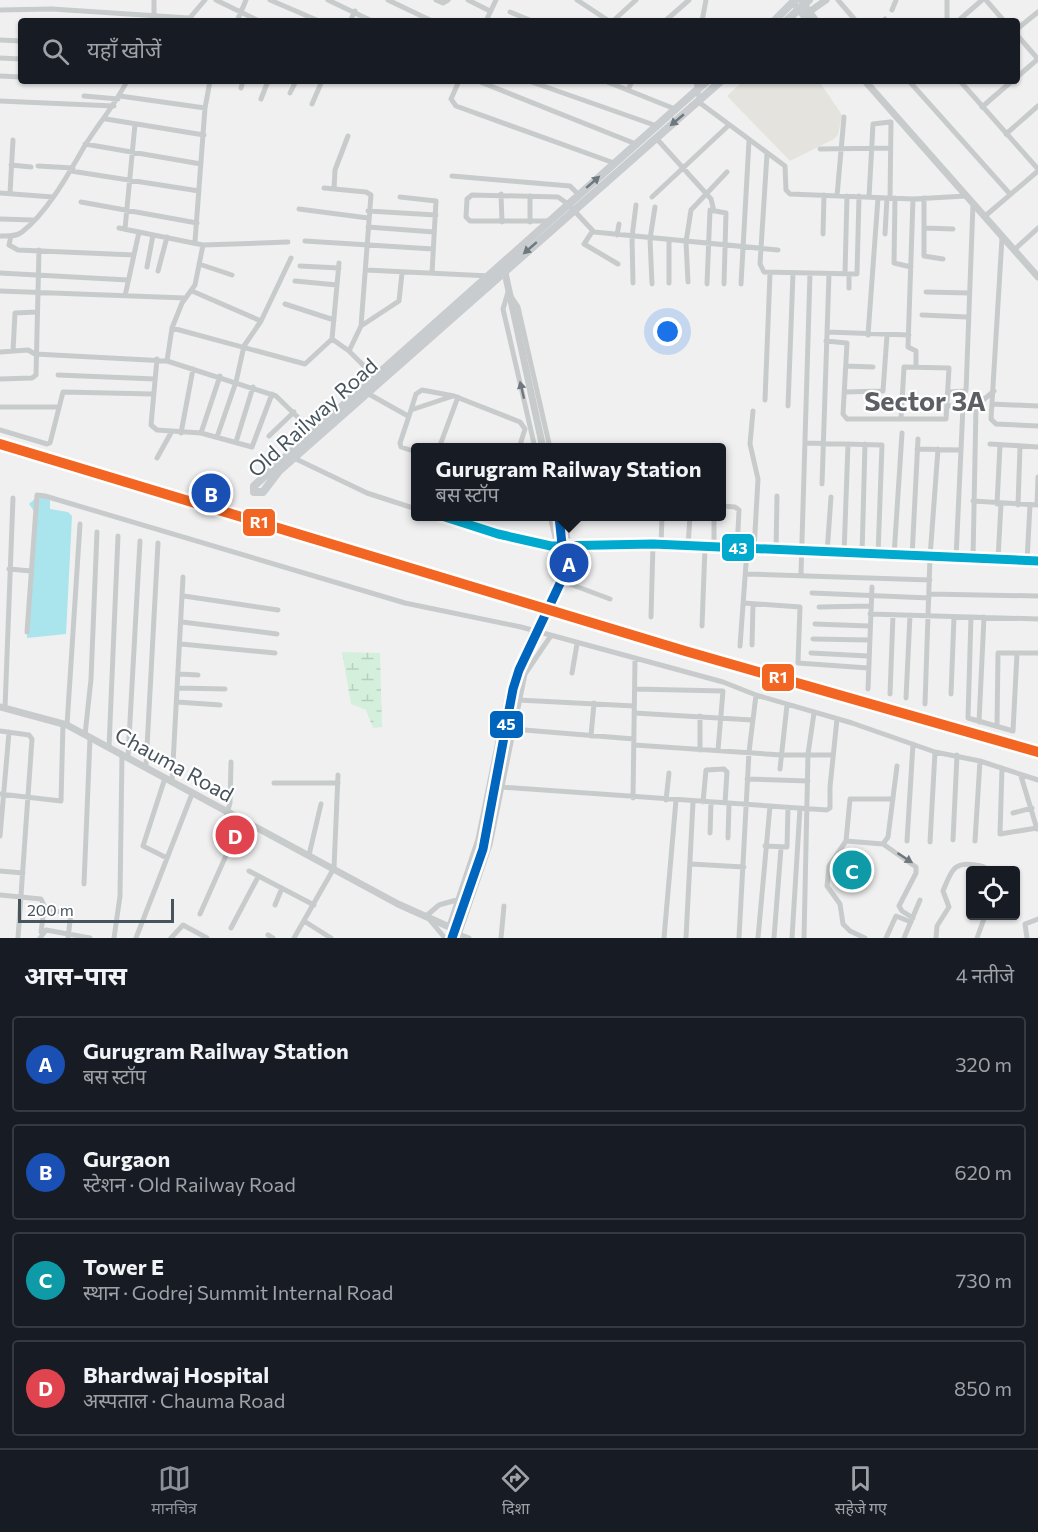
<!DOCTYPE html>
<html lang="hi">
<meta charset="utf-8">
<style>
:root{--surface:#171b24;--page:#242831;--text:#f1f3f6;--muted:#9ea1a6;--line:#363941;--accent:#8c9099}
body{margin:0;font-family:Commissioner,"Noto Sans Devanagari",sans-serif;background:var(--page);color:var(--text)}
.controls{position:absolute;right:18px;bottom:18px;display:grid;overflow:hidden;border-radius:6px;box-shadow:0 2px 4px #0004}
.controls button{width:54px;height:54px;display:grid;place-items:center;padding:0;border:0;border-bottom:2px solid var(--line);background:var(--surface);color:var(--text);font:30px sans-serif}
.scale{position:absolute;left:18px;bottom:15px;width:156px;box-sizing:border-box;padding-left:6px;border:3px solid #47545d;border-top:0;font-size:16px;line-height:21px;white-space:nowrap;color:#47545d;-webkit-text-stroke:4px #fff;paint-order:stroke}
.you{position:absolute;left:668px;top:332px;width:21px;height:21px;margin:-15px;border:4px solid #fff;border-radius:50%;background:#1a73e8;box-shadow:0 0 0 9px #1a73e833}
.badge{display:grid;place-items:center;width:39px;height:39px;border-radius:50%;background:var(--accent);color:#fff;font-size:20px;font-weight:700}
.pin{position:absolute;translate:-50% -50%;border:3px solid #fff;box-shadow:0 2px 6px #0006}
.popup{position:absolute;left:411px;top:443px;width:315px;height:78px;box-sizing:border-box;display:grid;place-content:center;border-radius:6px;background:var(--surface);filter:drop-shadow(0 2px 4px #0005);font-size:20px;white-space:nowrap;color:var(--muted)}
.popup b{font-size:22px;color:var(--text)}
.popup::after{content:'';position:absolute;left:50%;top:100%;margin-left:-12px;border:12px solid transparent;border-top-color:var(--surface)}
.list{margin:0;padding:0;list-style:none}
h2{display:flex;justify-content:space-between;align-items:center;height:78px;margin:0;padding:0 24px;font-size:26px}
h2 small{font-size:20px;font-weight:400;color:var(--muted)}
.list li{display:grid;grid-template-columns:39px 1fr auto;gap:18px;align-items:center;box-sizing:border-box;height:96px;margin:0 12px 12px;padding:0 12px;border:2px solid var(--line);border-radius:6px}
.list b{display:block;font-size:22px;white-space:nowrap}
.list p{margin:0;font-size:20px;white-space:nowrap;color:var(--muted)}
.list em{font-size:20px;font-style:normal;color:var(--muted)}
.icon{flex:none;width:33px;height:33px;fill:none;stroke:currentColor;stroke-width:2;stroke-linecap:round;stroke-linejoin:round}
.map{position:relative;flex:none;width:1038px;height:938px;overflow:hidden}
.search{position:absolute;background:var(--surface);box-shadow:0 2px 4px #0004;left:18px;right:18px;top:18px;height:66px;display:flex;align-items:center;gap:15px;box-sizing:border-box;padding:0 21px;border-radius:6px;color:var(--muted);font-size:22px}
.sheet{height:510px;background:var(--surface)}
nav{display:flex;justify-content:space-around;align-items:center;box-sizing:border-box;height:84px;border-top:2px solid var(--line);background:var(--surface);font-size:16px;color:var(--muted)}
nav a{display:grid;justify-items:center;gap:3px}
nav .on{color:var(--accent)}
.map>svg:first-child{display:block}
</style>
<div class="map">
<svg width="1038" height="938" viewBox="0 0 1038 938">
<defs>
<pattern id="wetland-marsh" width="20" height="14" patternUnits="userSpaceOnUse" patternTransform="scale(1.5)"><rect width="20" height="14" fill="#d5efdd"/><path d="M1 5h8M5 5V1M11 12h8M15 12V8" fill="none" stroke="#b8cfc0"/></pattern>
</defs>
<rect width="100%" height="100%" fill="#f1f0f0"/>
<path fill="#e5e3de" d="M743,81H819L842,115L838,135L834,139L790,161L727,96Z"/>
<path fill="url(#wetland-marsh)" d="M342,652L380,653L382,727L373,728L366,710L351,704Z"/>
<path fill="#aae4ed" d="M38,496L50,500V509L68,512L72,516L66,634L27,638L34,511L29,504Z"/>
<g fill="none" stroke-linecap="round" stroke-linejoin="round">
<path stroke="#c8cbcc" stroke-width="5" d="M216,0L259,21
M270,0L319,21
M328,0L372,21
M388,0L432,21
M436,0L443,3L448,0
M468,0L490,11
M577,0L609,21
M838,0L856,21
M986,0L1004,21
M0,10L52,9L189,18L195,21
M892,10L896,0
M510,12L532,21
M154,15V0
M188,20L205,0
M237,21L246,0
M350,21L355,11
M486,21L496,0
M613,21L636,0
M665,21L689,0
M702,21L706,0
M883,21L885,19
M947,21V0
M958,21L982,0
M1017,29L1038,12
M1017,35L1038,59
M0,40L21,41
M0,58L21,59
M0,76L21,77
M1017,77L1038,59
M459,81L451,99L456,106L614,163
M478,81L636,144
M529,81L657,126
M605,81L675,109
M696,81L700,103L785,166L786,190L790,194L913,199L966,196
M909,81L1010,194
M960,81L1038,169
M241,88L243,81
M628,90L632,81
M290,93L296,81
M84,96L118,99
M120,96L205,108
M261,99L268,81
M0,101L114,106
M312,104L322,81
M982,107L1012,81
M106,119L204,135
M1006,134L1038,106
M656,138L711,199L714,211
M85,144L201,164
M820,149L890,148
M767,154L760,264L764,272L857,274L859,196
M11,165L31,167
M38,166L73,168
M71,171L199,191
M452,176L570,186L578,194
M324,188L366,192L371,195L361,326L349,351
M334,189L335,170L348,136
M0,193L53,197
M10,193L13,140
M501,194L502,222
M837,196L844,117
M400,197L436,201L432,273
M652,197L729,125
M869,197L873,124L890,122
M890,198L891,122
M895,198L894,263L911,267
M924,198V256L943,259
M913,199L908,347L916,351V366
M81,202L197,223
M299,209L368,218
M368,211L436,215
M984,217L1038,171
M0,219L33,220
M547,221H470L466,217L467,199L472,195L558,197L568,204L594,232L778,250
M530,222V196
M368,227L434,232
M119,228L203,245L288,242
M924,228L953,229
M125,229L135,124
M592,232L584,244L618,264
M823,234L824,195
M885,234L887,198
M617,235L619,224
M0,236C7,236 16,237 22,232C47,213 69,173 84,147C98,124 115,105 127,81
M11,236L9,245L18,250L134,255
M1002,238L991,419L996,424L1038,426
M195,241L205,108L210,81
M305,241L433,249
M669,241V283
M1014,250L1038,228
M199,264L232,275
M300,266L339,268
M147,267L153,235
M366,270L490,276
M158,271L167,237
M0,273L128,280
M845,274L847,196
M849,275V288
M295,281L337,285L339,263
M688,282L686,242L691,210L727,172
M633,283L632,237L636,205
M652,284L650,239L655,207
M707,284L710,210L726,213L724,284
M741,284L749,141
M0,291L185,298
M192,291L261,321
M926,292L969,293
M125,296L139,232
M285,304L334,320
M922,315L967,317
M361,326L399,301L402,273
M172,328L305,364L332,339L337,285
M827,332L909,335
M868,335L878,198
M332,339L349,351L377,379
M826,341L847,343L843,414L847,419H946L949,368L904,367L901,419
M13,351L15,313L36,312
M0,352L28,350L35,354L167,361L276,396L313,432
M157,359L151,425L157,430L201,433L252,447L272,394
M167,361L172,328L182,303L195,285L203,245
M846,366L873,367
M58,375L155,379
M0,379L32,378L36,375L39,250
M845,392L883,391L887,335
M949,392L966,391L973,204
M367,393L408,416
M765,400L770,273
M992,404L1038,406
M788,406L793,273
M948,406H976L994,391
M0,407H58
M411,410L416,394L422,390L454,396L520,422L525,429L519,448
M753,411L750,444L758,479L754,550
M0,430L47,444L50,443L63,392L153,394
M181,433L193,369
M201,433L220,376
M269,436L294,412
M217,437L236,382L244,346L261,321L291,258
M236,442L253,387
M805,443L882,445L878,555
M990,444L1038,447
M439,448L458,397
M535,448L503,309L508,292L518,307L550,448
M917,449L961,450
M416,452L401,447L400,443L411,410L453,396
M157,458L172,431
M294,458L367,493L416,509
M822,484L829,274
M973,501L1038,505
M997,504L1000,445
M1018,505L1020,447
M1037,505L1038,477
M722,506L735,507L739,510L737,550
M442,516L498,534L551,546L653,544L1038,561
M550,516L557,546
M564,516L569,545L570,584L610,599
M661,545L662,516
M688,546L690,516
M714,548V516
M776,551L777,496
M827,553L831,497
M844,554L848,444
M862,555L865,444
M894,556L902,433
M912,557L918,439
M956,558L963,406
M973,559L976,406
M998,559L1001,504
M1027,561L1030,505
M9,569L31,571
M746,574L930,580
M801,574L810,273
M812,593L929,598
M929,594L1038,596
M184,596L278,610
M744,603L800,607L798,663L868,668
M819,607L870,606
M870,614L1038,619
M651,617L653,544
M971,617L968,718L1013,731L1017,653
M182,622L277,634
M815,624L869,626
M702,626L705,547
M27,632L37,495L45,496L405,603L521,627L723,682L756,695L852,723L935,752L980,761L1038,780
M813,639L869,640
M181,644L275,653
M752,645L753,604
M740,646L747,550
M811,653L868,656
M572,673L577,644
M179,674L198,675
M178,688L225,689
M635,689L723,691L718,750
M868,689L872,587
M890,694L893,615
M951,694L954,617
M906,698L910,615
M518,700L634,706
M177,702L220,705
M925,704L930,557L938,449
M5,708L13,498
M634,713L752,720
M979,722L984,617
M67,725L80,524
M997,726L998,653H1038
M512,729L634,739
M0,731L29,735L32,739L18,938
M85,735L91,679L97,532
M591,736L594,703
M634,745L782,755H832
M109,747L118,536
M700,750V716
M128,757L140,541
M146,766L158,543
M1002,768L1000,834L1037,828
M780,769L787,705
M1021,776L1037,829
M165,778L143,846L167,858
M747,779L808,781
M172,782L183,577
M274,783H338
M501,787L827,810L830,808V787L837,719
M0,794L61,801L63,724
M633,798L635,659
M666,800L669,773
M703,802L706,770L724,769L727,772L725,803
M1013,813L1032,808
M710,833L711,803
M0,836L9,732
M728,838L729,804
M953,840L957,755
M846,841L850,799H893
M907,841L913,744
M975,841L980,761
M930,842L935,752
M883,844L888,837L897,766
M765,846L787,847L788,807
M309,855L321,804
M691,864L744,867
M0,871L23,873
M249,871L314,905
M84,884L90,738
M0,895L41,899L46,910L71,913L68,938
M275,905L282,888
M200,914L228,851L220,836L230,803L231,762
M425,917L439,905L460,899
M429,919L445,938
M304,921L331,938
M449,926L478,839L509,687L532,631
M231,928L258,877
M41,932L44,909
M459,934L469,938
M268,935L273,938
M40,938L46,930L90,938
M114,938L120,896L122,754
M136,938L192,794
M171,938L183,925L207,938
M294,938L334,868L338,775
M458,938L490,845L525,674L550,637
M501,938L504,906
M664,938L676,800
M686,938L693,802
M739,938L749,752L756,695
M758,938L770,806
M774,938L781,848
M792,938L800,808
M804,938L808,754L814,713
M865,938L850,931L843,924L840,904L827,886L829,866L846,841L883,844L916,867V873L899,906L902,911L913,918
M886,938L896,916L911,922
M904,938L920,900
M936,938L937,926L949,907L943,891C951,872 953,861 975,865C981,866 984,866 988,870
M977,938L985,916
M1027,938L1025,924L1038,919"/>
<path stroke="#c8cbcc" stroke-width="7" d="M801,0L816,21
M796,6L808,21
M809,12L826,0
M865,81L1038,277
M504,268L543,448
M0,707L67,725L398,904L456,930
M452,938L461,916"/>
<path stroke="#c9cccf" stroke-width="8" d="M774,21L795,0
M786,21L809,0
M707,81L313,432L254,486V492H263L279,471L721,81"/>
<path stroke="#c8cbcc" stroke-width="7" d="M461,916L483,849L513,689L519,670L565,573L559,516"/>
<defs>
<path id="bus-1" d="M442,516L498,534L551,546L653,544L1038,561"/>
<path id="bus-2" d="M452,938L483,849L513,689L519,670L565,573L559,516"/>
</defs>
<use href="#bus-1" stroke="#fff" stroke-width="14"/>
<use href="#bus-2" stroke="#fff" stroke-width="14"/>
<use href="#bus-1" stroke="#00a9ce" stroke-width="9"/>
<use href="#bus-2" stroke="#0065bd" stroke-width="9"/>
<defs>
<path id="rail-1" d="M0,444L685,651L1038,752"/>
</defs>
<use href="#rail-1" stroke="#fff" stroke-width="15"/>
<use href="#rail-1" stroke="#f26522" stroke-width="10"/>
</g>
<defs><path id="oneway-solid" d="M-6-.8H1V-3.2L6.5 0L1 3.2V.8H-6Z" transform="scale(1.5)"/></defs>
<g fill="#6e787f">
<use href="#oneway-solid" transform="translate(677 120) rotate(140)"/>
<use href="#oneway-solid" transform="translate(593 182) rotate(-41)"/>
<use href="#oneway-solid" transform="translate(530 248) rotate(139)"/>
</g>
<g fill="#6e787e">
<use href="#oneway-solid" transform="translate(522 390) rotate(-103)"/>
<use href="#oneway-solid" transform="translate(905 858) rotate(33)"/>
</g>
<g text-anchor="middle" stroke-width="4.5" stroke-linejoin="round" paint-order="stroke">
<g font-size="21" fill="#47545d" stroke="#fff">
<text transform="translate(313 418) rotate(-42)" y="7">Old Railway Road</text>
<text transform="translate(174 765) rotate(29)" y="7">Chauma Road</text>
</g>
<g font-size="27" font-weight="bold" fill="#5c6064" stroke="#fff">
<text x="925" y="411">Sector 3A</text>
</g>
</g>
<g stroke="#fff" stroke-width="2">
<rect x="242" y="508" width="34" height="29" rx="6" fill="#f26522"/>
<rect x="721" y="533" width="34" height="29" rx="6" fill="#00a9ce"/>
<rect x="761" y="663" width="34" height="29" rx="6" fill="#f26522"/>
<rect x="489" y="710" width="35" height="29" rx="6" fill="#0065bd"/>
</g>
<g font-size="16" text-anchor="middle" font-weight="bold" fill="#fff">
<text x="259" y="528">R1</text>
<text x="738" y="554">43</text>
<text x="778" y="683">R1</text>
<text x="506" y="730">45</text>
</g>
</svg>
<div class="controls">
<button><svg class="icon" aria-label="locate" viewBox="0 0 24 24"><circle cx="12" cy="12" r="6"/><path d="M12 2v4M12 18v4M2 12h4M18 12h4"/></svg></button>
</div>
<div class="scale">200 m</div>
<div class="you"></div>
<div class="pin badge" style="left:569px;top:563px;background:#1a4fb4">A</div>
<div class="popup"><b>Gurugram Railway Station</b>बस स्टॉप</div>
<div class="pin badge" style="left:211px;top:493px;background:#1a4fb4">B</div>
<div class="pin badge" style="left:852px;top:870px;background:#0f9aa8">C</div>
<div class="pin badge" style="left:235px;top:835px;background:#e0444e">D</div>
<div class="search"><svg class="icon" aria-label="search" viewBox="0 0 24 24"><circle cx="10" cy="10" r="6"/><path d="M15 15l6 6"/></svg>यहाँ खोजें</div>
</div>
<section class="sheet">
<h2>आस-पास<small>4 नतीजे</small></h2>
<ul class="list">
<li><span class="badge" style="background:#1a4fb4">A</span><div><b>Gurugram Railway Station</b><p>बस स्टॉप</p></div><em>320 m</em></li>
<li><span class="badge" style="background:#1a4fb4">B</span><div><b>Gurgaon</b><p>स्टेशन · Old Railway Road</p></div><em>620 m</em></li>
<li><span class="badge" style="background:#0f9aa8">C</span><div><b>Tower E</b><p>स्थान · Godrej Summit Internal Road</p></div><em>730 m</em></li>
<li><span class="badge" style="background:#e0444e">D</span><div><b>Bhardwaj Hospital</b><p>अस्पताल · Chauma Road</p></div><em>850 m</em></li>
</ul>
</section>
<nav>
<a class="on"><svg class="icon" aria-label="map" viewBox="0 0 24 24"><path d="M3 6l6-2 6 2 6-2v14l-6 2-6-2-6 2zM9 4v14M15 6v14"/></svg>मानचित्र</a>
<a><svg class="icon" aria-label="directions" viewBox="0 0 24 24"><path d="M12 3l9 9-9 9-9-9zM9 14v-3h6M13 9l2 2-2 2"/></svg>दिशा</a>
<a><svg class="icon" aria-label="saved" viewBox="0 0 24 24"><path d="M7 4h10v16l-5-4-5 4z"/></svg>सहेजे गए</a>
</nav>
